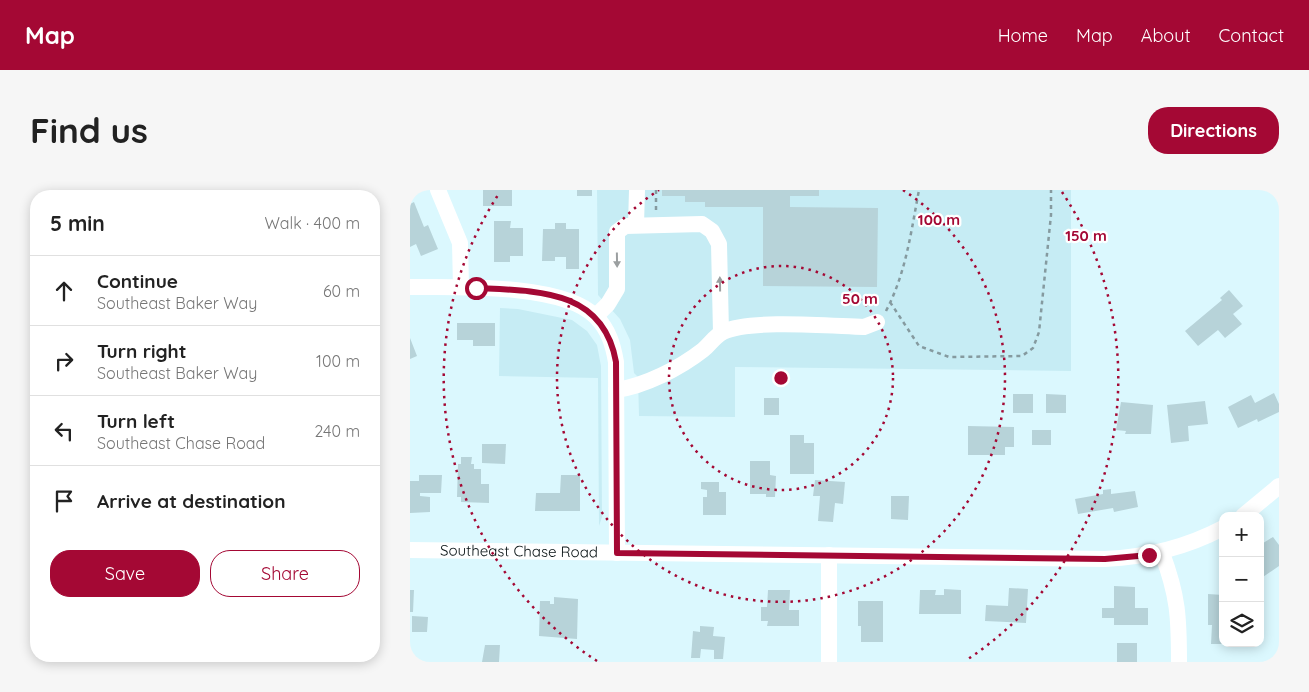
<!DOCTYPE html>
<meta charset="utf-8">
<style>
:root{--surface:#fff;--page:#f6f6f6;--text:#222;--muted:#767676;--line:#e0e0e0;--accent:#a40834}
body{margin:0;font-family:Quicksand,sans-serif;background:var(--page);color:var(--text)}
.controls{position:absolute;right:15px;bottom:15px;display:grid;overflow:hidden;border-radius:10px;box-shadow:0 2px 12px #0003}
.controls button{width:45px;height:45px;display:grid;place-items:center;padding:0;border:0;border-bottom:1px solid var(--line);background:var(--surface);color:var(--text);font:25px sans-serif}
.stop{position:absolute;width:15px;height:15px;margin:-11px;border:4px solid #a40834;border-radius:50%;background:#fff}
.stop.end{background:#a40834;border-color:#fff;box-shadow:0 1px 5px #0008}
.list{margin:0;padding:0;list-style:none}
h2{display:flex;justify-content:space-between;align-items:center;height:65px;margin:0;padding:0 20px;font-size:21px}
h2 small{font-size:16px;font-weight:400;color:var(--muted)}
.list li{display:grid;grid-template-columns:32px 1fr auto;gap:15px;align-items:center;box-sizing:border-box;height:70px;padding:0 20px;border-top:1px solid var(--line)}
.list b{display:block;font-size:19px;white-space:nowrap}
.list p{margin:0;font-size:16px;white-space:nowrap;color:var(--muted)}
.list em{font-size:16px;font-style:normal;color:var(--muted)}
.actions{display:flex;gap:10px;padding:15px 20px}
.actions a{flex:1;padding:11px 0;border:1px solid var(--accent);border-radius:20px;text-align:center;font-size:18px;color:var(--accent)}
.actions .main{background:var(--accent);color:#fff}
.icon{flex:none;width:28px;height:28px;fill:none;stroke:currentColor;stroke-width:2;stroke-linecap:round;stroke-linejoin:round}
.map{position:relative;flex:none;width:869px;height:472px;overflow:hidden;border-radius:20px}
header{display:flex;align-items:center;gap:30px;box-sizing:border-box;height:70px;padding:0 25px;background:var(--accent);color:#fff}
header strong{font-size:24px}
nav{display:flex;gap:28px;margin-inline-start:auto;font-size:18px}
.intro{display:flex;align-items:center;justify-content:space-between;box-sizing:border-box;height:120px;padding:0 30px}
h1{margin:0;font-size:35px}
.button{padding:12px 22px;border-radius:20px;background:var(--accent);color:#fff;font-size:18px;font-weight:700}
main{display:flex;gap:30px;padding:0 30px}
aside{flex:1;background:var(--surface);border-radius:20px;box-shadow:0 2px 12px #0003}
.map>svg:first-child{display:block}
</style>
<header>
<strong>Map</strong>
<nav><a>Home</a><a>Map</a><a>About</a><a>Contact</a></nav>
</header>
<div class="intro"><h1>Find us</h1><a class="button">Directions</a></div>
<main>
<aside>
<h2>5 min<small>Walk · 400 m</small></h2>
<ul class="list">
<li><svg class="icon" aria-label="ahead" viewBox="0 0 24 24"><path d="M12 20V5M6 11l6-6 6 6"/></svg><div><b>Continue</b><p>Southeast Baker Way</p></div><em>60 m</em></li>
<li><svg class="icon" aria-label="right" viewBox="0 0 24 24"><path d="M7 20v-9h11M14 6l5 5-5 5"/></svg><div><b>Turn right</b><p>Southeast Baker Way</p></div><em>100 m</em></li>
<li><svg class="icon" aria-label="left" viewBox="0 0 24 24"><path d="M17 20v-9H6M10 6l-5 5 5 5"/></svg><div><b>Turn left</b><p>Southeast Chase Road</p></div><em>240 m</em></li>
<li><svg class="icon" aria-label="arrive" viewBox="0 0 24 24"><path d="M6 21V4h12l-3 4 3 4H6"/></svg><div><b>Arrive at destination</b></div></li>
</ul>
<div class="actions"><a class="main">Save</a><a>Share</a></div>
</aside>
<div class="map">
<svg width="869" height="472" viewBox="0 0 869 472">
<rect width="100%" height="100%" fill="#dbf8fe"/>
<path fill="#c6ecf4" d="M187,0H661V181L325,177V227L229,226L228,187L224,183L220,150L210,129L188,105Z
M90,118L108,119L162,130L177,141L187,155L191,176L192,327L189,336L188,188L89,186Z"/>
<path fill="#b7d3d9" d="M73,0H102V16H73Z
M167,0H182V6H167Z
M252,0H409V6H380V17L468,18L467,97L353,96V17H295V12H275V6H252Z
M4,12L14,37L18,35L28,59L11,66L6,54L0,57V14Z
M84,31H101L100,38H113V66H100V72H84Z
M145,33H156V39H169V79H156V67H145V71H132L133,39H145Z
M819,100L833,116L823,124L832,134L815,148L808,140L788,156L775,141L812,110L810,108Z
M47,133H85V156H63V150H47Z
M0,148L7,166L0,169Z
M864,203L869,214V222L848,232L847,229L828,238L818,217L841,205L845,213Z
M603,204H623V223H603Z
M636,204L656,205V223H636Z
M354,208H369V225H354Z
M795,211L798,234L778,236L779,251L761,253L757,215Z
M711,212L743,215L741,244H715L716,241L706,240Z
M558,236L604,237V257H595V265H558Z
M622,240H641V255H622Z
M380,245H394V253H404V284H380Z
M72,254H96L95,274L72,273Z
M51,267H62L61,274H64V279H71V294H79V313L51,312V307H47L48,274H51Z
M340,271H360V285L366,286L365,307H356V304H340Z
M9,285H32L31,303H10V306L20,307V322L0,323V291H9Z
M151,285H170V321H125L126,303H150Z
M405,290L435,292L433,314L425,313L423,332L408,331L410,306H403Z
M291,292H309V302H316V325H293V307H297V300L291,299Z
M701,299V304L725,301L728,317L704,322L703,318L668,324L665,309L693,304V300Z
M481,306H499L498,330L481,329Z
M863,347L869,355V376L850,389V355Z
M704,396L725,397V418H738V435H704V428H692V418H704Z
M599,398L618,399L616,433L575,431L576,415L598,416Z
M534,399L551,400V424H509L510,400H526L525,405H534Z
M0,400H4L3,422H0Z
M358,400H380L379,420H389V436H357L358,431H351V417H357Z
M798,404L813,405V454H801L802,435H798Z
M144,407L168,409L167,449L129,446L130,411H140V414H144Z
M448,411H473V452H451V436H448Z
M2,426L18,427L17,442H2Z
M290,436L304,437L303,446L315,447L313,469H304V460L291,459L290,468H281L283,441L290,442Z
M707,453H727V472H707Z
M75,455H90L89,472H72Z"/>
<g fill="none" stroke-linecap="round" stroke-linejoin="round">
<path stroke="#859a9f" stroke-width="2.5" stroke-dasharray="4 4" stroke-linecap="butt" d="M246,0V21
M480,112L509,156L539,167L612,166L623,158L629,142L641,25V0
M476,121C496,83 501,42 509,0"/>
<g stroke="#fff" stroke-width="16">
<path d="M28,0L50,53L51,97"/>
<path d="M226,35L227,0"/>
<path d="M0,97C45,97 154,93 186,127C199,140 203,155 206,172L207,363"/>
<path d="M186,126L198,114L207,99V42L215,36L292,34L302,41L309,54L311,142"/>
<path d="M206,200C235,196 270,178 293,160C300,154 305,146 313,142C341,129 420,136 454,137L467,132"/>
<path d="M833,326L869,296"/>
<path id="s1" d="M0,360L695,369C737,367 775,358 813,338"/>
<path d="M752,363C768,406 769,427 769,472"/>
<path d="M419,365V472"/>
</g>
</g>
<defs><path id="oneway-solid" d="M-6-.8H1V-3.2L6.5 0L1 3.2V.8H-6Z" transform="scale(1.25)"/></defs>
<g fill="#9b9fa0">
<use href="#oneway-solid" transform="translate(207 70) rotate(89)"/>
<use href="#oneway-solid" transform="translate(310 94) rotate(-91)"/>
</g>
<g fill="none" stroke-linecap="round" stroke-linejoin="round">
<path stroke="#a40834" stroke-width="6" d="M66,98C127,101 193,99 206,172L207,363L695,369L739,365"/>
</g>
<g fill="none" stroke="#a40834" stroke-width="2.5" stroke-dasharray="2.5 5">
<circle cx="371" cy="188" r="112"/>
<path d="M493 0A224 224 0 1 1 249 0"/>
<path d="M187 471A337 337 0 0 1 90 2M652 2A337 337 0 0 1 555 471"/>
</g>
<g text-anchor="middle" stroke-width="4.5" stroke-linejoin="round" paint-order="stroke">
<g font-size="15" fill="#050f11" stroke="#fff">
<text dy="5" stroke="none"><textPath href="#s1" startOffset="109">Southeast Chase Road</textPath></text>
</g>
</g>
<circle cx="371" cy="188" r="8" fill="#a40834" stroke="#fff" stroke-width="2.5"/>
<g font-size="15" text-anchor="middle" font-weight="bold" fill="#a40834" stroke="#fff" stroke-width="4.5" stroke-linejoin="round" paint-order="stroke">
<text x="529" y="35">100 m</text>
<text x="676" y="51">150 m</text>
<text x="450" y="114">50 m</text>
</g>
</svg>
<div class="controls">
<button>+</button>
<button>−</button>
<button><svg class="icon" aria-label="layers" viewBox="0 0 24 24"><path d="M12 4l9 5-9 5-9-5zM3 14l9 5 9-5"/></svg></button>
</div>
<div class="stop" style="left:66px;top:98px"></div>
<div class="stop end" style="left:739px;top:365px"></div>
</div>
</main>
